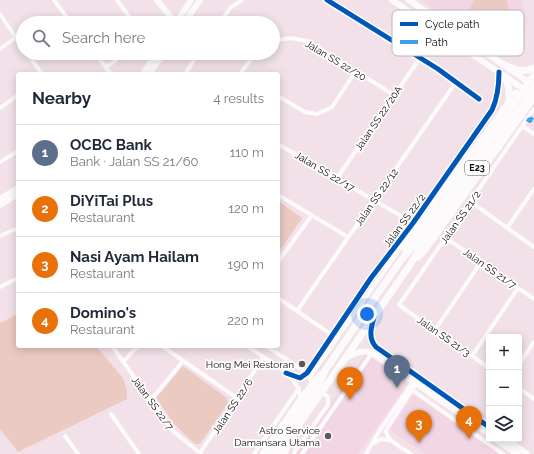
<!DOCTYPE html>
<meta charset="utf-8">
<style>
:root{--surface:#fff;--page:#f2f2f3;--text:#1f2937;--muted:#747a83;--line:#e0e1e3;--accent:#1a73e8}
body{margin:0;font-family:Raleway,sans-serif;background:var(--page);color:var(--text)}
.controls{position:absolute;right:12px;bottom:12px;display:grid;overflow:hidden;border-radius:4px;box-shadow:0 2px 10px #0003}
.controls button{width:36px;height:36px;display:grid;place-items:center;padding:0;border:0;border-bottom:1px solid var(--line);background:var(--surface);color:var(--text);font:20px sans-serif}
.you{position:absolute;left:367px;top:314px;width:14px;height:14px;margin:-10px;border:3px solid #fff;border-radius:50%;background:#1a73e8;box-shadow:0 0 0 6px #1a73e833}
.badge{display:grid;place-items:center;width:26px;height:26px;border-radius:50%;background:var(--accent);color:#fff;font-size:13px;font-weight:700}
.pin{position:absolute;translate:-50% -33px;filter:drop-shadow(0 1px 2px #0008)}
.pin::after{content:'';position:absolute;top:21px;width:14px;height:12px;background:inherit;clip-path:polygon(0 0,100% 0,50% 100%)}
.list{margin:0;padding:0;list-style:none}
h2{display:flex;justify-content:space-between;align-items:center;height:52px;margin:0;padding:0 16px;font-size:17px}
h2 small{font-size:13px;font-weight:400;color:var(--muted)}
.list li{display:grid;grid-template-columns:26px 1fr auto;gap:12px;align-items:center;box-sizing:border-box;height:56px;padding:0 16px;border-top:1px solid var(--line)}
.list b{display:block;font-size:15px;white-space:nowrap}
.list p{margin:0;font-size:13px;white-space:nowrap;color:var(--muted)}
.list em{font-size:13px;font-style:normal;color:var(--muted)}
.icon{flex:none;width:22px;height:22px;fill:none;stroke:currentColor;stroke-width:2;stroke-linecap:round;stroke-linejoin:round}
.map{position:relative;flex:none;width:534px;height:454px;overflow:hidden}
.search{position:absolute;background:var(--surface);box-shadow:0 2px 10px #0003;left:16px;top:16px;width:264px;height:44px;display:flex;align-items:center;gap:10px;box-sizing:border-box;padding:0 14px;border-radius:22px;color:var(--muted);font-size:15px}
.panel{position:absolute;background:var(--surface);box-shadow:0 2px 10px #0003;left:16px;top:72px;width:264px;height:276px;border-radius:4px}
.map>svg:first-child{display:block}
</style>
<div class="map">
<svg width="534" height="454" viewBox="0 0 534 454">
<rect width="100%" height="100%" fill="#f2e1e9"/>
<path fill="#f2d6e4" d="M421,0H521L527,21L525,34L515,53L501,54Z
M365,355L372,357L408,383L358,454H295Z
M414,394L499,454H425L390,430Z"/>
<path fill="#ebcac2" d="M474,0H506L513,19L508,41L499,44L463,19Z
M278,201L302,218L278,253Z
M18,314V346H96L123,378L127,390V399L18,452L0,429V323Z
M183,366L227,398L228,403L200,444H195L174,424L157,399V397Z"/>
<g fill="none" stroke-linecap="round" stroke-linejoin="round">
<path stroke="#fdfafc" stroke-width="4" d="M54,0L71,23
M117,0L134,23
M327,0L438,69L479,99
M0,14L23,48
M220,23L230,8L242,0
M273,41L291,38L307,41L394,95
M0,49L15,38
M27,53L42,74
M95,53L111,74
M106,67L115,61L120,53
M185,74L199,53
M240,74L256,53
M278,96L305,112L317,114L332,107L356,71
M0,108L18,95
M522,126L534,134
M278,144L413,223
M0,162L18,151
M337,178L420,58
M278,195L348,237
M471,202L534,247
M507,228L534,189
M0,236L18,228
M446,238L534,299
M278,262L312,215
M0,287L18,278
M278,298L332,335
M297,311L456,82
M435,330L481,262
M112,346L173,431L201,454
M162,346L237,398
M247,346C262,357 304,378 300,400
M266,346L307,373
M472,356L518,288
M123,362L138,346
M519,364L534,342
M489,368L399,305L534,109
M286,373L300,378L307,373L371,278L413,223L492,110C498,97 499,86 499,72
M312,385L310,379L312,374L421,219
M519,388L534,399
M412,390L503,454
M151,400L183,361
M111,414L139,454
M65,436L78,454
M374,443L381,439L392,441
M200,453L263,358
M254,454L299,388
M294,454L295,451L328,405V397L321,391
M302,454L372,353
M366,454L378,433L413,382
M411,454C403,448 386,441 386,430L416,384"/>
<path stroke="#fdfafc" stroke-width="6" d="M157,0L176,23
M392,0L528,92
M409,0L534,86
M176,23L191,0
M184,23L200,0
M143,74L157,53
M149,74L164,53
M0,199L18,188
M0,205L18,194
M373,321C370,331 368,339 376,347L489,427
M346,358C354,354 362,349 372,353L489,434
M495,439L517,454
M506,439L527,454"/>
<path stroke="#fdfafc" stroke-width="7" d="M503,64C516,70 520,73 534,68
M505,76L509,89V102
M406,250L434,204L516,93
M418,257L424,251L534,97
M263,454L299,402L320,375
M269,454L319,384L326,369L376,296L402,259L415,244L534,75
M277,454L291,436L410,265L420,248L534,88
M284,454L289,442"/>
<path stroke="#3da1ea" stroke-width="4" stroke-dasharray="8 4" stroke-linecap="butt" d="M527,119L530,121L534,114"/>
<defs>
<path id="cycleway" d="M327,0L438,69L479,99
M374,317C371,328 368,338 376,347L489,427
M286,373L300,378L307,373L371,278L413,223L492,110C498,97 499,86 499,72"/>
</defs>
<use href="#cycleway" stroke="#fff" stroke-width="8"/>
<use href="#cycleway" stroke="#0057b8" stroke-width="5"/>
</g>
<g fill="#61555b" stroke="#fff" stroke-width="1.5">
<circle cx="302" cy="364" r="4"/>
<circle cx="328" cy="436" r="4"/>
</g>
<g text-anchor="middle" stroke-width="3.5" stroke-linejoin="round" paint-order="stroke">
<rect fill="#fff" stroke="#5a5457" stroke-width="1" x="465" y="161" width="24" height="14" rx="3"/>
<g font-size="9" font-weight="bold" fill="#130a0f">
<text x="477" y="171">E23</text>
</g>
<g font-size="10" fill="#130a0f" stroke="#fff">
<text transform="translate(336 60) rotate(31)" y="4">Jalan SS 22/20</text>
<text transform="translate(378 118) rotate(-56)" y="4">Jalan SS 22/20A</text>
<text transform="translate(325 171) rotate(31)" y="4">Jalan SS 22/17</text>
<text transform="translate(376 197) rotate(-55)" y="4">Jalan SS 22/12</text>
<text transform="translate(460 217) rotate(-55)" y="4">Jalan SS 21/2</text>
<text transform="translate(404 220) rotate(-54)" y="4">Jalan SS 22/2</text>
<text transform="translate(490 268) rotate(35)" y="4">Jalan SS 21/7</text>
<text transform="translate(444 336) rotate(35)" y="4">Jalan SS 21/3</text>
<text transform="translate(153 403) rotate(54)" y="4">Jalan SS 22/7</text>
<text transform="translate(232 406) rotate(-56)" y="4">Jalan SS 22/6</text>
</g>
<g font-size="10" fill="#130a0f" stroke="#fff" text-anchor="end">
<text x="294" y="368">Hong Mei Restoran</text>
<text x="320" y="434">Astro Service<tspan x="320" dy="12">Damansara Utama</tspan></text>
</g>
</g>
<rect x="392" y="10" width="132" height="46" rx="6" fill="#fff" stroke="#b8b6b7" stroke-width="1"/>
<rect x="400" y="22" width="18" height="4" fill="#0057b8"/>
<rect x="400" y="40" width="18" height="4" fill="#3da1ea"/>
<g font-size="11" fill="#130a0f">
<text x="425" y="28">Cycle path</text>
<text x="425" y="46">Path</text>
</g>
</svg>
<div class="controls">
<button>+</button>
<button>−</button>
<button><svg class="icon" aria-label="layers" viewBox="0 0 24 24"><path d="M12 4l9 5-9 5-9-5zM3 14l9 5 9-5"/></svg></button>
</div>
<div class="you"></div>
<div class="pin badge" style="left:397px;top:388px;background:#5c6f8a">1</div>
<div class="pin badge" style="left:350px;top:400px;background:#e8710a">2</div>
<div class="pin badge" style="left:419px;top:443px;background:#e8710a">3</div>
<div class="pin badge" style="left:469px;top:439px;background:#e8710a">4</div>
<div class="search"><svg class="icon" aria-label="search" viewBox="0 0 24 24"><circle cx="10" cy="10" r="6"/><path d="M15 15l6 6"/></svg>Search here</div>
<section class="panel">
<h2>Nearby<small>4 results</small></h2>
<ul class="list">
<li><span class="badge" style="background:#5c6f8a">1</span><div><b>OCBC Bank</b><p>Bank · Jalan SS 21/60</p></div><em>110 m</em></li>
<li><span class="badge" style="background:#e8710a">2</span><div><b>DiYiTai Plus</b><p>Restaurant</p></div><em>120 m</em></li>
<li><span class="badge" style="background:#e8710a">3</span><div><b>Nasi Ayam Hailam</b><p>Restaurant</p></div><em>190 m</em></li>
<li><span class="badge" style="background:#e8710a">4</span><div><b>Domino's</b><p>Restaurant</p></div><em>220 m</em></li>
</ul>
</section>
</div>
